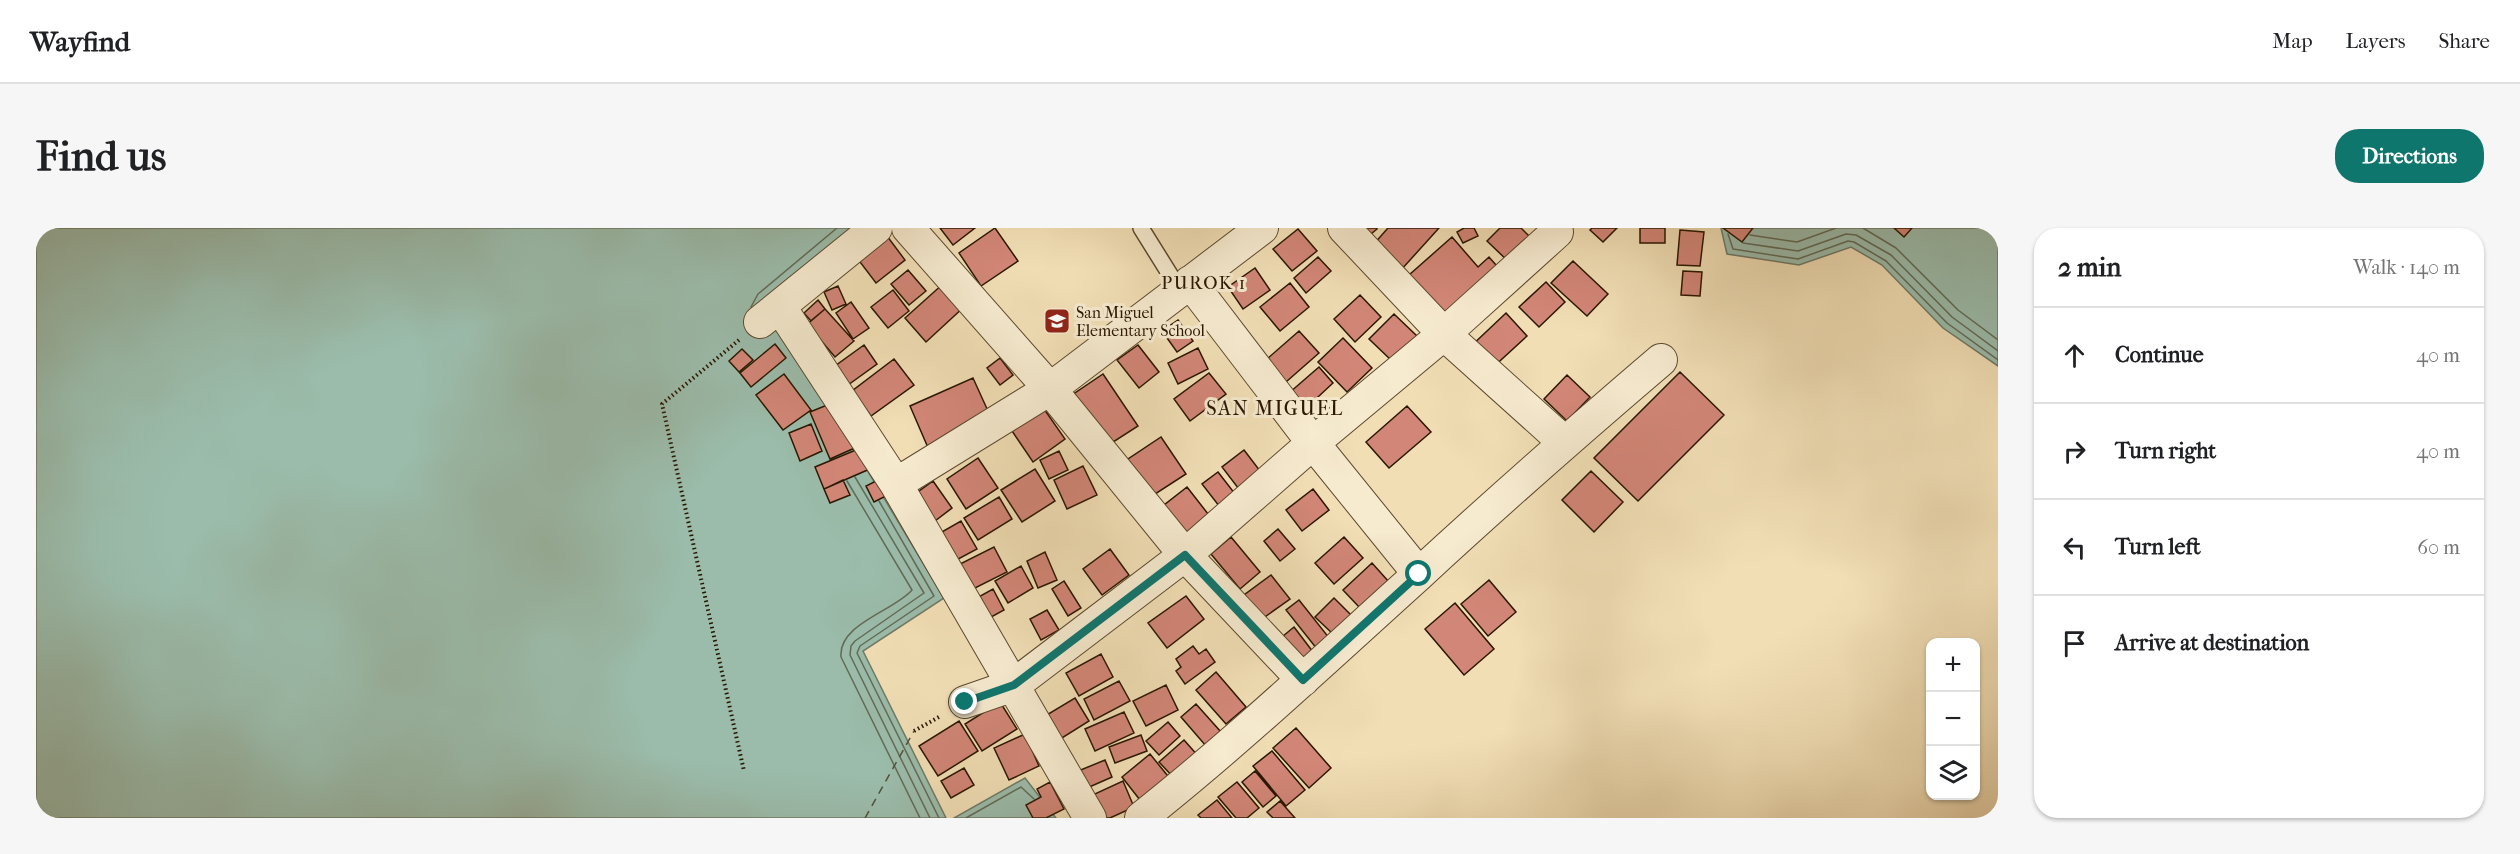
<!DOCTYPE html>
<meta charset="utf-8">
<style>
:root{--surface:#fff;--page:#f6f6f6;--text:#202124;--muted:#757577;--line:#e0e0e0;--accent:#0f766e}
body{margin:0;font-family:"IM FELL French Canon",serif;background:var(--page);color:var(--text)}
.controls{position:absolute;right:18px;bottom:18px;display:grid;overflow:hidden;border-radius:12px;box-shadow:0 2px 4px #0004}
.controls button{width:54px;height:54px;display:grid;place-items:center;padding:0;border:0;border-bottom:2px solid var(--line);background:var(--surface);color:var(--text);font:30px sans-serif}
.stop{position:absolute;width:18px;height:18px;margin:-14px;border:4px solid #0f766e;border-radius:50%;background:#fff}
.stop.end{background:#0f766e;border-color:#fff;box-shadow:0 2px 6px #0008}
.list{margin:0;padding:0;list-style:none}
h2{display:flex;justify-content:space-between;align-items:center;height:78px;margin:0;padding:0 24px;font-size:26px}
h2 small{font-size:20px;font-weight:400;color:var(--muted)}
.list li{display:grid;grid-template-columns:39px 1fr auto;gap:18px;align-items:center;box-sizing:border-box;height:96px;padding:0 24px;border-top:2px solid var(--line)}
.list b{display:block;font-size:22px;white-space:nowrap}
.list em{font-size:20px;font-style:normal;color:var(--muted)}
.icon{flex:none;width:33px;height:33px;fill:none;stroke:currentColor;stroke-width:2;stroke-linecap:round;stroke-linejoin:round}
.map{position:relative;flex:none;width:1962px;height:590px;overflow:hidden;border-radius:24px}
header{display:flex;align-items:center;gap:36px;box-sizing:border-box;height:84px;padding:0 30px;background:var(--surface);border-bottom:2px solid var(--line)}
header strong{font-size:28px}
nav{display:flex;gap:33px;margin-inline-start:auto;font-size:21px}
.intro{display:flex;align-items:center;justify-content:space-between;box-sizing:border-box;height:144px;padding:0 36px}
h1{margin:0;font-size:42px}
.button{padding:15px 27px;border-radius:24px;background:var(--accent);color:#fff;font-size:21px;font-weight:700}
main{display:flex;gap:36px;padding:0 36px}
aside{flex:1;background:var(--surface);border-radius:24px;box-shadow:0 2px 4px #0004}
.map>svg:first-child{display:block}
</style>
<header>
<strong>Wayfind</strong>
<nav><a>Map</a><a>Layers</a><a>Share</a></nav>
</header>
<div class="intro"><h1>Find us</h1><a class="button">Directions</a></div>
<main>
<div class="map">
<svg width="1962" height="590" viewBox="0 0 1962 590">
<rect width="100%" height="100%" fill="#f1deb5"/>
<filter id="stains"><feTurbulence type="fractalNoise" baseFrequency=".00333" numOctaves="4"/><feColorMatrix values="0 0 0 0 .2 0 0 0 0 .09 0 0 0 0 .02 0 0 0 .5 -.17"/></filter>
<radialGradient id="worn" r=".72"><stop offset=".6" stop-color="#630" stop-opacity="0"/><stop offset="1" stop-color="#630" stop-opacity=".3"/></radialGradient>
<path fill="#9bbcab" stroke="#6e7a67" stroke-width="1.5" d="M0,0H836L736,84L908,370L827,423L910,590H0Z
M1685,0H1962V138L1907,100L1846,37L1815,19L1763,37L1691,26Z
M989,550L1020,590H918Z"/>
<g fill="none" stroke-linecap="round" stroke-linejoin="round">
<path stroke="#626a56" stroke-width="1.5" d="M1827,0L1860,20L1922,82L1962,112
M1692,6L1697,21L1762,31L1812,13L1818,14L1850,33L1911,95L1962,132
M1714,7L1761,14L1800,0
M1707,15L1762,23L1810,6L1820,7L1855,27L1916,89L1962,123
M715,79L722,66L801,0
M819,249L888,365L819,413L815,418L814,427L894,590
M811,253L876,362C858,383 802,396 805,429L884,590
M843,273L898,368L824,418L821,425L903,590
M930,590L985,559L998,571"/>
<path stroke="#52513c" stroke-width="1.5" stroke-dasharray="8 6" stroke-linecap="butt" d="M829,590L878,503"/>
</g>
<path fill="#d28677" stroke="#2a1701" stroke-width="1.5" d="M904,0H939L917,17Z
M959,0L982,33L945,58L923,25Z
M1318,0H1341V1L1328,12Z
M1352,0H1403L1365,42L1337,17Z
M1428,0H1438L1442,8L1427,15L1421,4Z
M1464,0H1485L1499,14L1476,37L1451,13Z
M1556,0H1581L1567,14L1554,2Z
M1604,0H1629V15H1604Z
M1687,0H1717L1706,14Z
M1858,0H1876L1868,9Z
M1262,1L1281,23L1256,43L1237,21Z
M1644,2L1668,4L1664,38L1641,37Z
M851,8L869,32L840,55L821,30Z
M1416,9L1442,39L1453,29L1467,45L1414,93L1373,47Z
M1282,29L1295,43L1270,65L1258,50Z
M1537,33L1572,66L1551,88L1515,55Z
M1219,40L1234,62L1207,81L1192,59Z
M872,42L890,63L873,77L855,56Z
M1647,43L1666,44L1664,68L1645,67Z
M1510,54L1529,74L1503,99L1483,79Z
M908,55L929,78L890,114L869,90Z
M1254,55L1273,79L1244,103L1224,79Z
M802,58L810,76L796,82L788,64Z
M857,62L873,83L852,100L835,79Z
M1324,67L1345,89L1319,114L1298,91Z
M782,72L789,81L775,93L768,85Z
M815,74L833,100L817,111L800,85Z
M789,81L818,113L799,129L771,96Z
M1470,85L1491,108L1453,143L1432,121Z
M1358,86L1381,108L1356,133L1333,111Z
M1142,92L1157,113L1141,124L1126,103Z
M1263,103L1283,125L1250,154L1231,131Z
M1307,110L1336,140L1311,164L1282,134Z
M739,116L750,130L715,159L704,145Z
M828,117L841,136L812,157L799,138Z
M1102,117L1123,144L1103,160L1081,132Z
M1162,120L1172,141L1142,156L1132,135Z
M706,121L717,132L703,144L693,133Z
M964,130L977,147L964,157L951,140Z
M858,131L878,157L835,188L816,163Z
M1283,139L1297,155L1268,182L1253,165Z
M1644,144L1688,187L1602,273L1558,230Z
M1173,145L1190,166L1154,193L1138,171Z
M748,146L775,182L747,202L720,167Z
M1067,146L1102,198L1071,218L1036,167Z
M1531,147L1554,169L1531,193L1508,171Z
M937,150L957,194L893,222L874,178Z
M801,173L821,219L794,231L774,184Z
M1006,178L1029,211L997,234L974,200Z
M1371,178L1395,204L1353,240L1330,214Z
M775,196L786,223L764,233L753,205Z
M1125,209L1150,246L1113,270L1089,233Z
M827,219L836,240L788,261L779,239Z
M1208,222L1231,252L1209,269L1186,239Z
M1023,223L1032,242L1013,251L1004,232Z
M942,230L962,260L930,281L911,251Z
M1047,238L1061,267L1031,281L1018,252Z
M999,241L1019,273L986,294L965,262Z
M1555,243L1587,274L1558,304L1526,272Z
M1182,244L1203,271L1187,283L1166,256Z
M846,250L854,266L838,274L830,258Z
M807,252L814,267L794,275L788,261Z
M897,253L916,280L899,293L879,266Z
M1151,259L1176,291L1148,313L1123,281Z
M1277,261L1293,282L1266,303L1250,282Z
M963,269L976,291L942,312L928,290Z
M925,293L941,321L913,336L897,309Z
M1242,301L1259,321L1244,333L1228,313Z
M1195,309L1224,344L1204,361L1175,326Z
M1308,309L1327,330L1298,356L1279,335Z
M958,319L971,344L929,365L916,340Z
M1074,321L1093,347L1066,367L1047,341Z
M1009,324L1021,352L1002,360L991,333Z
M1336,335L1353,354L1324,380L1307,362Z
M985,338L997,360L972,375L959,353Z
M1235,347L1254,371L1226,391L1208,367Z
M1453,352L1480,384L1452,408L1425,376Z
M1028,353L1045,380L1032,388L1016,361Z
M957,361L968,382L948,393L937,372Z
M1150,368L1168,391L1131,420L1112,395Z
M1298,370L1315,387L1297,406L1279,389Z
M1263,372L1294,411L1281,421L1250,382Z
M1419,375L1458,421L1428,447L1389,401Z
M1011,382L1023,402L1005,412L994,391Z
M1258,399L1277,424L1261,437L1241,413Z
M1157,418L1163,426L1170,421L1179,434L1149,456L1140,443L1145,439L1140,431Z
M1065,426L1077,449L1043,468L1030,445Z
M1180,444L1210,479L1190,496L1160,462Z
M1083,453L1094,473L1058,492L1048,471Z
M1130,457L1142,482L1110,498L1097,473Z
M1039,470L1053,493L1018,515L1004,491Z
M964,474L981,501L946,523L929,496Z
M1160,476L1185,504L1170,518L1145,489Z
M1088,484L1098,505L1059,523L1049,501Z
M923,493L942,523L902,548L883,518Z
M1132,494L1144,508L1123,527L1110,513Z
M1260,500L1295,540L1273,560L1237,520Z
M989,506L1003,538L973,552L958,520Z
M1105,507L1111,523L1079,535L1073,519Z
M1148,512L1163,529L1138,550L1123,534Z
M1236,523L1269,562L1250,578L1217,538Z
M1114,526L1140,558L1111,581L1086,549Z
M1069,532L1076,549L1042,564L1035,546Z
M928,540L938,557L915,570L905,553Z
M1219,543L1240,568L1227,579L1206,554Z
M1087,553L1098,579L1074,590H1059L1050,570Z
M1014,554L1028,581L1010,590H997L990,577L1005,569L1001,561Z
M1201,554L1223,580L1211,590H1200L1182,569Z
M1181,572L1196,590H1165L1162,587Z
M1244,573L1259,590H1237L1231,584Z"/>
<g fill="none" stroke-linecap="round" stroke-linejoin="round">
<defs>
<path id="service" d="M1105,0L1143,61"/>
<path id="minor" d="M872,0L1014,161L1149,327L1267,452
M1308,0L1408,106L1528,214
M1154,54L1277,215L1383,346
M744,79L860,256L1054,590
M724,94L840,0
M860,256L1014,161L1226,0
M929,474L978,457L1149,327L1277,215L1408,106L1521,4
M1105,590C1201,514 1290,430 1381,348C1461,274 1543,202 1625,132"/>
</defs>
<use href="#service" stroke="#5c492e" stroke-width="18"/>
<use href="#minor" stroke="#5c492e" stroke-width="34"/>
<path stroke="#2a1701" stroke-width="4" stroke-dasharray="1.5 3" stroke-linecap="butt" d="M703,112L626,176L708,543
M878,503L903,489"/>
<use href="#service" stroke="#f6eacf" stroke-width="15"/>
<use href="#minor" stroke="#f6eacf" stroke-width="32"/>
</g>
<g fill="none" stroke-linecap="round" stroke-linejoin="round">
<path stroke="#0f766e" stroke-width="8" d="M929,474L978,457L1149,327L1267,452L1383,346"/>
</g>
<defs>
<symbol id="school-square" viewBox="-11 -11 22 22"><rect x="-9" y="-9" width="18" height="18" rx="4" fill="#8f2418" stroke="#f6eacf"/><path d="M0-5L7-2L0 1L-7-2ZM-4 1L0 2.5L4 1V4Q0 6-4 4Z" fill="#fff"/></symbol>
</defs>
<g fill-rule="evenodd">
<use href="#school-square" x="1006" y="78" width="30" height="30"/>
</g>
<g text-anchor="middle" stroke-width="6" stroke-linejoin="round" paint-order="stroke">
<g font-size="16" fill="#2a1701" stroke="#f6eacf" text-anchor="start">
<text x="1040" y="90">San Miguel<tspan x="1040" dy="18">Elementary School</tspan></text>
</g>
<g font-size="18" letter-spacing="1.5" fill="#2a1701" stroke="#f6eacf">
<text x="1168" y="61">PUROK 1</text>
</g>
<g font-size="20" letter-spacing="1.5" fill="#2a1701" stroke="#f6eacf">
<text x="1239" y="187">SAN MIGUEL</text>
</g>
</g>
<rect width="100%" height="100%" filter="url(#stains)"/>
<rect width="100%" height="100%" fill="url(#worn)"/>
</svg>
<div class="controls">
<button>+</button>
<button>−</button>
<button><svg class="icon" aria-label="layers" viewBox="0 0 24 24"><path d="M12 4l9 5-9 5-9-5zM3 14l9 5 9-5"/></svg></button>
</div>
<div class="stop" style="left:1383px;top:346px"></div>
<div class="stop end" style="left:929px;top:474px"></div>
</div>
<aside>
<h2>2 min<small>Walk · 140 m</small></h2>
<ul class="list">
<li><svg class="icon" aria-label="ahead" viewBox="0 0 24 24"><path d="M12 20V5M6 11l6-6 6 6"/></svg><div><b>Continue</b></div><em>40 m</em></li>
<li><svg class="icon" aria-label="right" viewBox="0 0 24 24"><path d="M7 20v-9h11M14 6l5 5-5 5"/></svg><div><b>Turn right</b></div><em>40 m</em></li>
<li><svg class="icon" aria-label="left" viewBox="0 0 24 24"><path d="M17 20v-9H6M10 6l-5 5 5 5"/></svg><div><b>Turn left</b></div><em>60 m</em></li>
<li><svg class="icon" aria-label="arrive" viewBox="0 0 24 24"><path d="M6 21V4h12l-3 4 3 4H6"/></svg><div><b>Arrive at destination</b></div></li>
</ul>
</aside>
</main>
